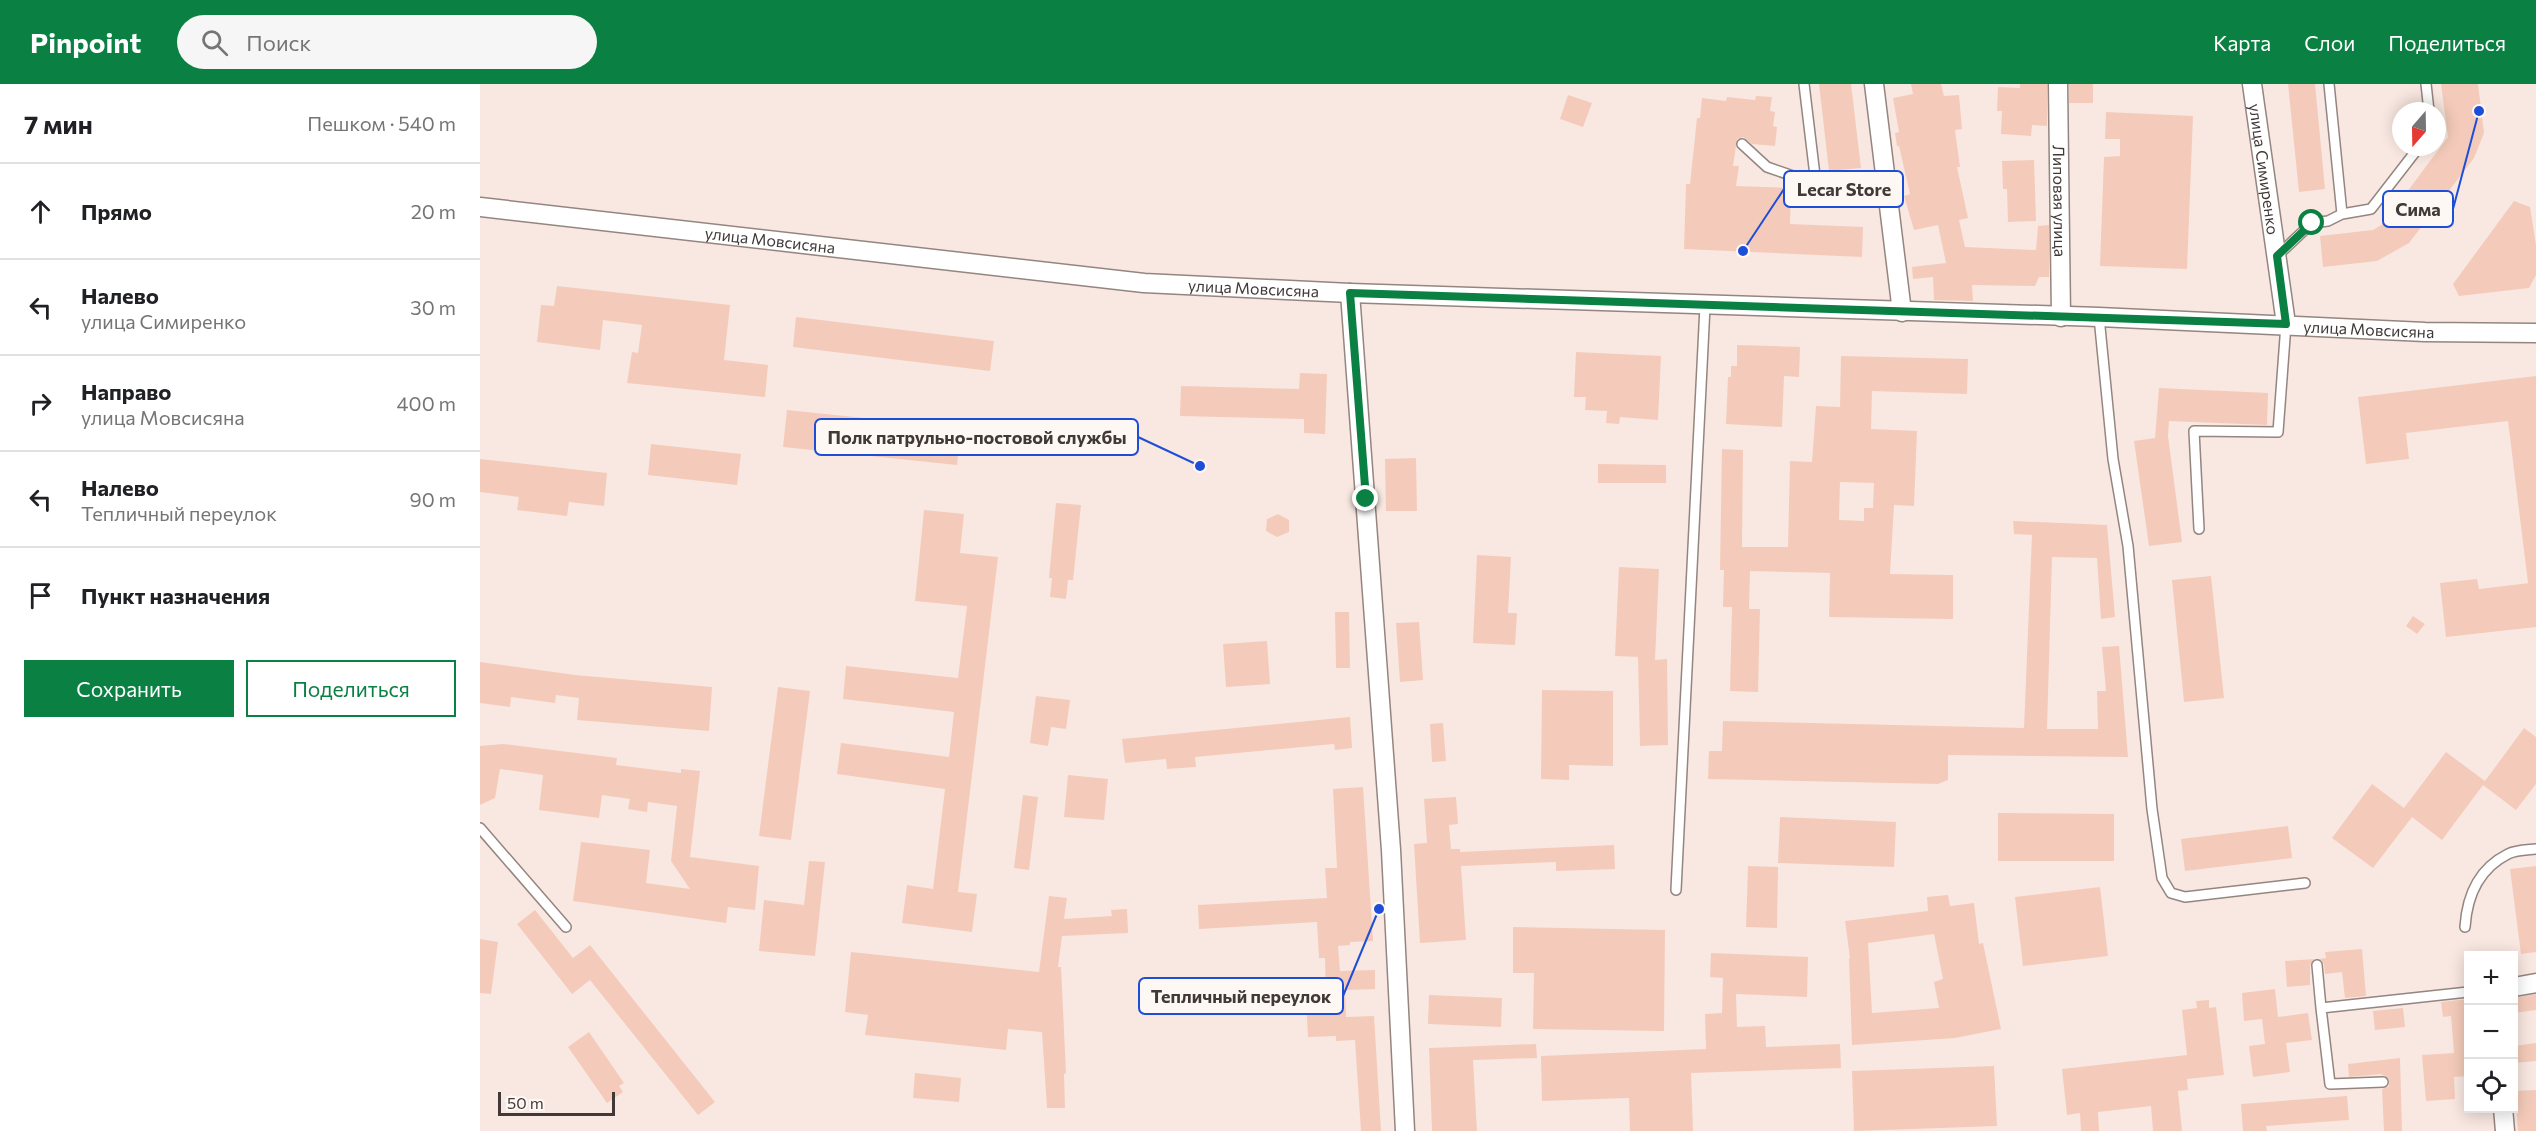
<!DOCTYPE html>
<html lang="ru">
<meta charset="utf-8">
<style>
:root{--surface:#fff;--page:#f6f6f6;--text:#202124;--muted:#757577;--line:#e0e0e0;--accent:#0b8043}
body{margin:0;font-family:Commissioner,sans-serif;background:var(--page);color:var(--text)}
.controls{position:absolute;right:18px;bottom:18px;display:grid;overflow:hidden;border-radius:0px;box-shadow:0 3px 15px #0003}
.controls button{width:54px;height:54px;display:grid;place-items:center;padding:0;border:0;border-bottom:2px solid var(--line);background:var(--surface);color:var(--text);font:30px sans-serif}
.compass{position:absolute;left:1912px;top:18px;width:54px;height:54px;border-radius:50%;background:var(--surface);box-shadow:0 3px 15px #0003;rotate:200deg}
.scale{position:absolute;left:18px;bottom:15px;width:117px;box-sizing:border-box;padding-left:6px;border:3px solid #403937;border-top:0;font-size:16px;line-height:21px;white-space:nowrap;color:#403937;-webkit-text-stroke:4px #fef8f5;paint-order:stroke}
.stop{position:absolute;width:18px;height:18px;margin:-14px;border:4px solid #0b8043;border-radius:50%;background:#fff}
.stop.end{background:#0b8043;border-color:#fff;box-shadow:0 2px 6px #0008}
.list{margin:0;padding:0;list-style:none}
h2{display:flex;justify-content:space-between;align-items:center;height:78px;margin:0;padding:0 24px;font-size:26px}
h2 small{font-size:20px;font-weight:400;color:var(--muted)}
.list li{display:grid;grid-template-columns:39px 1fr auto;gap:18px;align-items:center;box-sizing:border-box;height:96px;padding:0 24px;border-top:2px solid var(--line)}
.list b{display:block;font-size:22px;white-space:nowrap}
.list p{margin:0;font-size:20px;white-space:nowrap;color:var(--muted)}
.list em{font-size:20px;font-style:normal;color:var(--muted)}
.actions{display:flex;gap:12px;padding:18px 24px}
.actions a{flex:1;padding:14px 0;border:2px solid var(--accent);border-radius:0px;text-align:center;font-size:21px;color:var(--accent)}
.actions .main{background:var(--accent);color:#fff}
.icon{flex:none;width:33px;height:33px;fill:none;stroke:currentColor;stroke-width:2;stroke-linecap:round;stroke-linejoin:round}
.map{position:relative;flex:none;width:2056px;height:1047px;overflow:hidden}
header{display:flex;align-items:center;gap:36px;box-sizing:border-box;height:84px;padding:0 30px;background:var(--accent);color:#fff}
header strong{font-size:28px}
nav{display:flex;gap:33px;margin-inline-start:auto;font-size:21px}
.search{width:420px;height:54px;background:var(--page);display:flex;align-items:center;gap:15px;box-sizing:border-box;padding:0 21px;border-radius:33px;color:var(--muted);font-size:22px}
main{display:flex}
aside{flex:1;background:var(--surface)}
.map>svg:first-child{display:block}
</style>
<header>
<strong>Pinpoint</strong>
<div class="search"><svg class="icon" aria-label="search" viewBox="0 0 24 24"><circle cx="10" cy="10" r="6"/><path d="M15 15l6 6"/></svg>Поиск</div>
<nav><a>Карта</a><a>Слои</a><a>Поделиться</a></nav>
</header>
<main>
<aside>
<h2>7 мин<small>Пешком · 540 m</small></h2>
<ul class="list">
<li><svg class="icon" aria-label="ahead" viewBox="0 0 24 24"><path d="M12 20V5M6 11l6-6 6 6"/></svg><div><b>Прямо</b></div><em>20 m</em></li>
<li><svg class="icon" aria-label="left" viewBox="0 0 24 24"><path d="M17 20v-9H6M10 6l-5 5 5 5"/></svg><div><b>Налево</b><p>улица Симиренко</p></div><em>30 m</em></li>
<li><svg class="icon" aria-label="right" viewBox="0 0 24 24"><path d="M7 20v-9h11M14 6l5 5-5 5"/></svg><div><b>Направо</b><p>улица Мовсисяна</p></div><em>400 m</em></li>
<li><svg class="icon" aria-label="left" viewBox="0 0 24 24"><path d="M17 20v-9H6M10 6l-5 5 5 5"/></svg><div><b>Налево</b><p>Тепличный переулок</p></div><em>90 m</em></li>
<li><svg class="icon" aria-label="arrive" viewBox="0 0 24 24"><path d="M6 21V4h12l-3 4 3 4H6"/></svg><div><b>Пункт назначения</b></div></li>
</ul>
<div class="actions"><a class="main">Сохранить</a><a>Поделиться</a></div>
</aside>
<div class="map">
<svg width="2056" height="1047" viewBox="0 0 2056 1047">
<rect width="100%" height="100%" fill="#f9e8e1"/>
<path fill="#f4cbba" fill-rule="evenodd" d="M1339,0H1371L1381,84L1349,87Z
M1431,0H1461L1464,12L1479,11L1482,45L1475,46L1480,83H1477L1488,134L1479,136L1485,163L1556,166L1558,142L1569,141V193H1559L1555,202L1492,201L1493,217L1454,216L1453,193L1433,195L1432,183L1466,179L1458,141L1434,146L1424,112L1430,110L1419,62H1417L1415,49L1419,48L1413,14L1433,10Z
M1540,0H1567V42L1552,41L1551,52L1521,50L1522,27H1517L1518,3L1540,4Z
M1589,0H1613V19H1589Z
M1808,0H1835L1845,105L1819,108Z
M1961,0H1998L2004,49L1994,74L1929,159L1897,177L1843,183L1840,152L1893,146L1903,140L1968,53Z
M1088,11L1112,19L1103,43L1080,35Z
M1276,12L1292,13L1290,27L1295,28L1293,42L1297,43L1295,62L1272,60L1263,53L1257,55L1253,82H1259L1256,102L1311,104L1310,140L1383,143L1382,173L1204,165L1206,100H1210L1217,34H1220L1222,14L1246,17L1247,13L1275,16Z
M1626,28L1713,32L1707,185L1620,182L1624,73L1640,72V55H1625Z
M1554,76L1556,137L1528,138L1527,105H1523L1522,77Z
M2034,117L2050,123L2056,161V191L2049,204L1979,212L1973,200Z
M77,202L250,221L244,276L288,281L285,313L147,299L152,268L158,269L162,241L123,236L120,266L57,258L61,221L74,222Z
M316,233L514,257L510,287L313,263Z
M1257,261L1320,263L1319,293L1304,292L1302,343L1246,340L1248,293H1251V282H1257Z
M1096,268L1181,272L1178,336L1140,333L1139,340L1126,339L1127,327L1105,326L1106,313H1094Z
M1361,272L1488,275L1487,310L1392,307L1391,345L1437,347L1434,422L1414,421L1410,490L1473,491V535L1349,533L1350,489L1270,487L1269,525H1280L1278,608L1250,607L1252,523H1243L1244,486H1240L1242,365L1263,366L1262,463H1308L1310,377L1332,378L1336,322L1360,323ZM1360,398L1394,399L1393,424H1384V437L1359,436Z
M820,289L847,290L845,350L824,349V335L700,332L701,302L819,305Z
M2056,292V543L1966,553L1960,499L1997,495L1999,505L2050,499H2048L2028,337L1926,349L1929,375L1886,380L1878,313Z
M1679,304L1788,309L1787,341L1689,337L1688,352L1702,458L1669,462L1654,357L1675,354Z
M307,326L481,344L477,381L303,363Z
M171,360L261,370L257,401L168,391Z
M936,374L937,427H906L905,375Z
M0,375L127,389L124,422L89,418L87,432L37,426L39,413L0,408Z
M1118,380L1186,381V399H1118Z
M576,419L601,421L593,496H588L586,515L570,513L572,494H569Z
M444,426L484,430L480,469L518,473L478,808L497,810L492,848L422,839L427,801L453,805L465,705L357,690L361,659L469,673L474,628L363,615L366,582L478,594L487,522L435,517Z
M798,430L809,436V448L797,453L786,447L787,435Z
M1533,437L1627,441L1635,533L1621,535L1617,474L1572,473L1567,645H1618L1617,607H1626L1622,563L1639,562L1648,673L1468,671V696L1458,700L1228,695L1229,667H1242L1243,637L1544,644L1552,451L1534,450Z
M997,471L1031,473L1028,529H1037L1035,561L993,559Z
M1139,483L1179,485L1175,576L1187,575L1188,661L1160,662L1158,573L1135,572Z
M1731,492L1744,614L1704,618L1692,496Z
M855,528H869L870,584H856Z
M1933,532L1945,540L1937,550L1926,542Z
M939,538L943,596L920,598L916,539Z
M787,557L790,600L746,603L743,560Z
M0,578L95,591L232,603L229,647L97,636L99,614L76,611L75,619L31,613L30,623L0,619Z
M298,603L330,607L311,756L279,752Z
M1062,606L1133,607V682L1089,681V696L1061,695Z
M556,612L590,616L586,645L571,643L568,662L550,659Z
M870,633L872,664L855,666L854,660L715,673L716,683L687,685L686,675L645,679L642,655Z
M963,639L966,677L952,678L950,640Z
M2044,644L2056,653V700L2036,726L2003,701L1962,756L1932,733L1893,784L1852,754L1892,700L1924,724L1966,668L2005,697Z
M23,660L137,674L136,681L201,689V685L220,687L210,773L279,782L275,826L248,823L246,839L93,817L101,758L170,766L166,799L210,805L191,777L197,722L168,718L167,728L148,725L150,715L122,711L119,734L59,726L63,691L20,685L15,714L0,721V662Z
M588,691L628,695L624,736L584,733Z
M883,703L893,857L870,858V861L858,862L860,887L895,886V905L865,906L866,933L894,932L901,1047H881L875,956L856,957V952L828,953L826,914L846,913L845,874H839L837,838L719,845L718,821L847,814L845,784H857L853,705Z
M543,711L558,713L549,786L534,784Z
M976,713L978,740L969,741L971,765H980V768L1134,761L1135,785L1076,787V778L981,782L986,856L940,859L934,760L947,759L944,715Z
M1518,729L1634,730V777H1518Z
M1300,733L1416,738L1414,783L1298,779Z
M1808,742L1812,774L1705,787L1701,755Z
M329,777L345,778L335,872L279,867L284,816L324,821Z
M1268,782L1298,783L1297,844L1266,843Z
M2056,782V868L2041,870L2030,785Z
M1620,803L1628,872L1543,882L1535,813Z
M1468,811L1470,822L1494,819L1499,860L1503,859L1521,945L1475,954L1372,961L1369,874H1370L1365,837L1448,827L1447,813ZM1454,850L1463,895L1454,898L1459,924L1392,929L1388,859Z
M569,812L587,814L584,835L632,832L631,826L647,825L648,849L582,852L578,883H581L586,989L584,990L585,1024H567L562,948L528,945L526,966L385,951L388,931L365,928L371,868L559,888Z
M55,826L93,874L110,861L235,1018L218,1031L110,896L92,910L37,840Z
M1033,843L1185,846L1184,947L1053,945L1054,889H1033Z
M0,855L18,858L11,910L0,909Z
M1882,865L1886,912L1865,914L1862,888L1845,890L1844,880L1839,875L1846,874L1845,868Z
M1231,869L1328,873L1327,913L1256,910L1257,943L1285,942L1286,963L1360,960L1361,984L1211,989L1213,1047H1150L1149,1014L1062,1017L1061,972L1226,965L1225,930L1242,929L1243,894L1230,893Z
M1834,875L1830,881V901L1807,903L1805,877Z
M1795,905L1798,933L1828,929L1832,956L1806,959L1810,988L1773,993L1769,962L1785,960L1782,935L1764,937L1762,909Z
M2056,910V926L2034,929V914Z
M949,911L1022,914L1021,943L948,940Z
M1989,915V992L1974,993L1975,1015L1946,1017L1942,971L1974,969L1971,932L1963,933L1961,918Z
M1729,916V924L1736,923L1744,991L1707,995L1708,1006L1698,1007L1702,1047H1673L1671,1022L1618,1028L1619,1047H1601L1600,1029L1587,1031L1582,985L1707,971L1702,926L1717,924L1716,917Z
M1923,924L1925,943L1895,946L1893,927Z
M109,948L144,999L139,1002L143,1008L127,1019L88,963Z
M2056,959V977L2034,979V962Z
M1056,960L1057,974L993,976L997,1047H952L949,964Z
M1920,974L1922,1047H1904L1902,1005L1909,1002V995L1901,990L1869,993L1868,980Z
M1514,982L1517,1042L1374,1047L1372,987Z
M435,989L481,994L479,1018L433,1014Z
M2056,1006V1047H2038L2035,1007Z
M1867,1012L1869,1036L1786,1042L1787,1047H1763L1761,1020Z"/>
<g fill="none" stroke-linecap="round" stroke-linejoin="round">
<defs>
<path id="service" d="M1324,0L1336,100L1346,109L1410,114
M1946,0L1949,27
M1262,60L1287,83L1336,100
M1862,130L1891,125L1939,63
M1797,172L1832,139L1848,137L1862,130L1849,0
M1619,233L1633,375L1648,462L1672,725L1682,794L1691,809L1705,813L1825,799
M1719,445L1714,347L1798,348L1806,240
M0,744L86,843
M1196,806L1225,222
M1985,843C1987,812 1998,785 2028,770C2036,766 2047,766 2056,765
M1837,881L1841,924L1988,908
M1841,924L1850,1000L1903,998"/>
<g id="minor">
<path d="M1394,0L1422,228"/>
<path id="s1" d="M1578,0L1581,233"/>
<path id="s2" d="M1772,0L1806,240"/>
<path id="s3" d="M0,123L664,199L870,209L1619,233L1945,248L2056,249"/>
<path d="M870,209L911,766L925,1047"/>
<path d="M2034,903L2056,899"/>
<path d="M2023,1024L2025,1047"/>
</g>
</defs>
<use href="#service" stroke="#94857f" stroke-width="12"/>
<use href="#minor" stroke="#94857f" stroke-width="21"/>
<use href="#service" stroke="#fff" stroke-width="9"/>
<use href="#minor" stroke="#fff" stroke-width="18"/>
</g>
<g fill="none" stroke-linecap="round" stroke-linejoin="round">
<path stroke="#0b8043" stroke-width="8" d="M886,415L870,209L1806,240L1797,172L1832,139"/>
</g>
<g text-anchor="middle" stroke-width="4.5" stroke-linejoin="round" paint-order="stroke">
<g font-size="16" fill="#403937" stroke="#fef8f5">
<text dy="6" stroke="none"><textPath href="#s2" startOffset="86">улица Симиренко</textPath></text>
<text dy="6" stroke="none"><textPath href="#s1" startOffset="117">Липовая улица</textPath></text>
<text dy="6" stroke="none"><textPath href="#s3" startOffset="292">улица Мовсисяна</textPath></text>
<text dy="6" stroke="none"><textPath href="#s3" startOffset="778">улица Мовсисяна</textPath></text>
<text dy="6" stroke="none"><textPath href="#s3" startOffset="1894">улица Мовсисяна</textPath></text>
</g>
</g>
<path fill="none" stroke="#1d4ed8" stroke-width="2" d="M1263 167L1304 105M1999 27L1973 125M720 382L658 353M899 825L863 912"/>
<g fill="#1d4ed8" stroke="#fef8f5" stroke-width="2">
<circle cx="1263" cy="167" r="6"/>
<circle cx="1999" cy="27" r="6"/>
<circle cx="720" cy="382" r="6"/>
<circle cx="899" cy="825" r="6"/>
</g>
<g fill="#fef8f5" stroke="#1d4ed8" stroke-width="2">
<rect x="1304" y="87" width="119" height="36" rx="6"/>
<rect x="1903" y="107" width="70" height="36" rx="6"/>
<rect x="335" y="335" width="323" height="36" rx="6"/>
<rect x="659" y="894" width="204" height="36" rx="6"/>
</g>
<g font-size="18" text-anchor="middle" font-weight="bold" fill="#403937">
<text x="1364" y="112">Lecar Store</text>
<text x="1938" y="132">Сима</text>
<text x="497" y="360">Полк патрульно-постовой службы</text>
<text x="761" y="919">Тепличный переулок</text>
</g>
</svg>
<div class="controls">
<button>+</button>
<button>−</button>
<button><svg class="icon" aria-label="locate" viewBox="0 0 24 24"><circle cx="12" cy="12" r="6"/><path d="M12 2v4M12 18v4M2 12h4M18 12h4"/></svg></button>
</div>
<svg class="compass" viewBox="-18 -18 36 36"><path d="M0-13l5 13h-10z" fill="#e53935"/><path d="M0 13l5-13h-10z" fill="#757577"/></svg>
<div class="scale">50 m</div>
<div class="stop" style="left:1832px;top:139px"></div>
<div class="stop end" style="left:886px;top:415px"></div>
</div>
</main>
